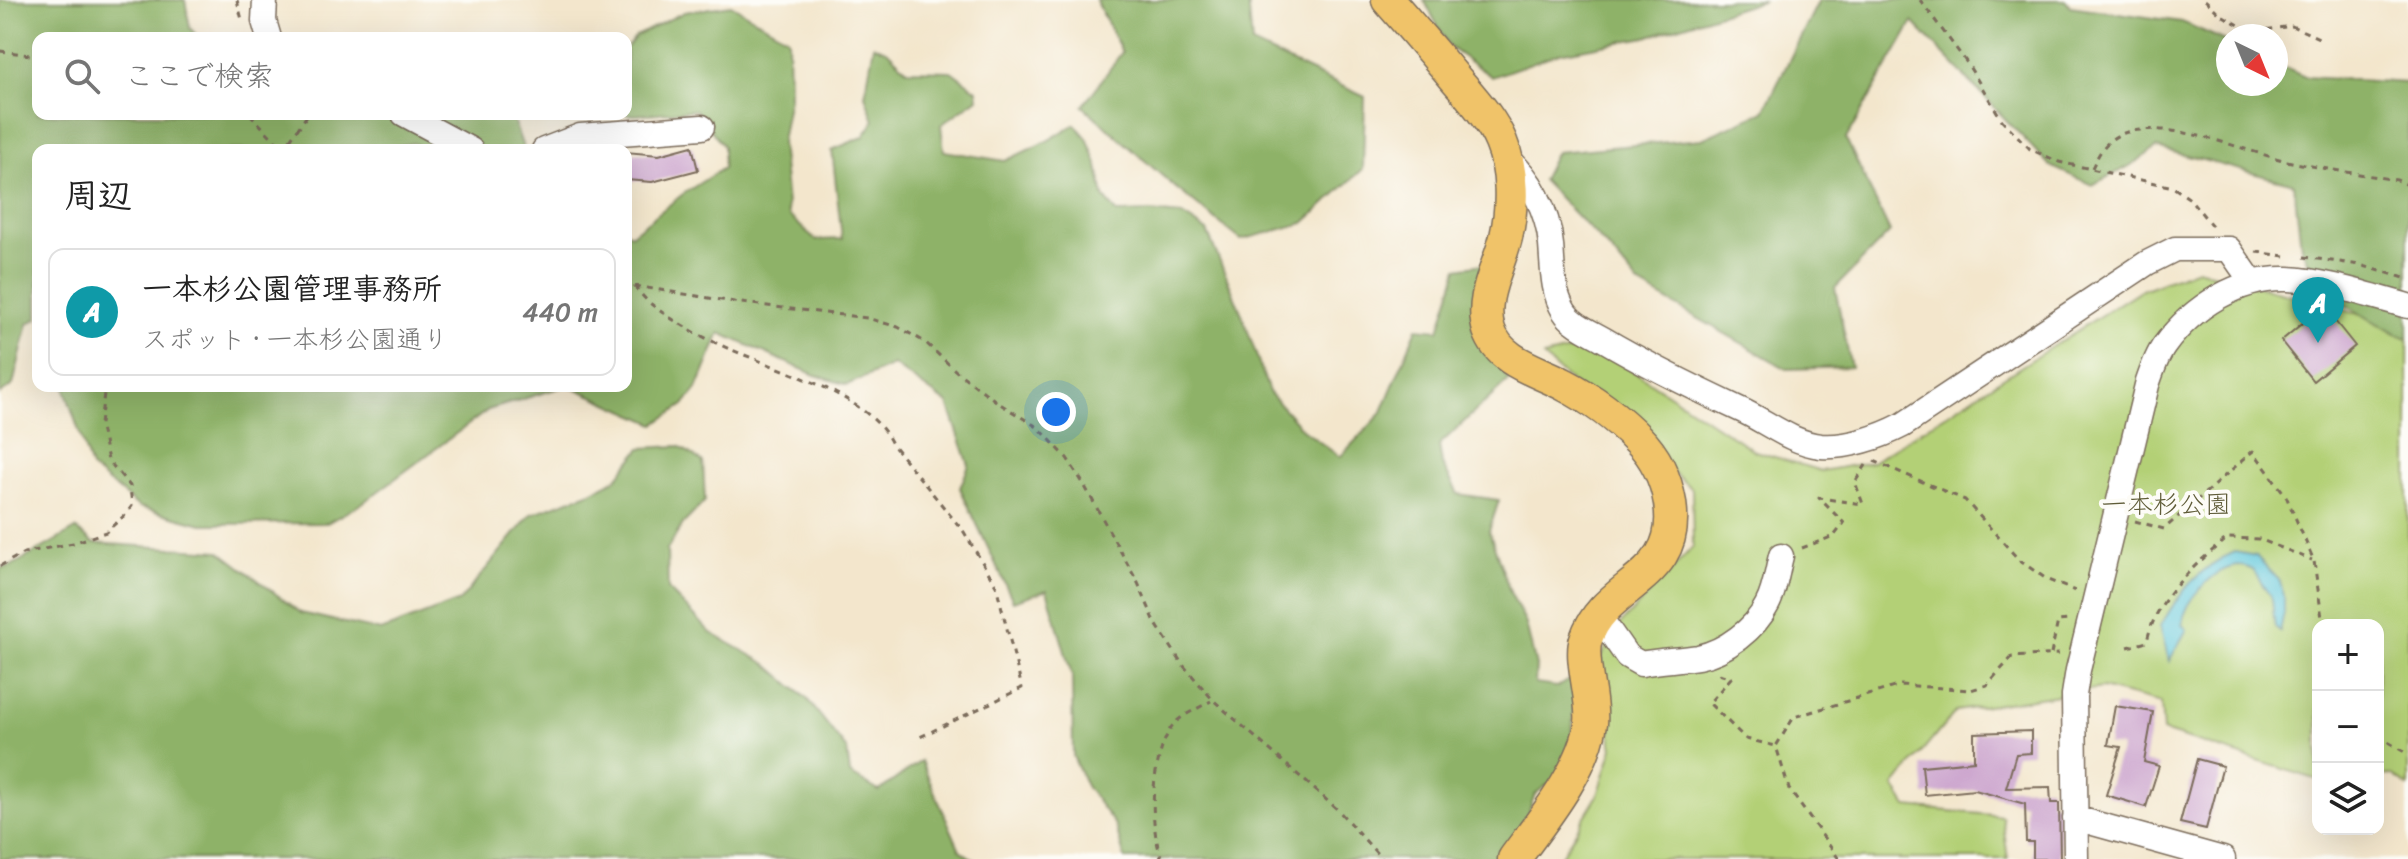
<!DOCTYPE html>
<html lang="ja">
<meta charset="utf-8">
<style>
:root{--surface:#fff;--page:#f6f6f6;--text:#222;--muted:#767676;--line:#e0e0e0;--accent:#b5179e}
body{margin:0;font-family:Sriracha,"Klee One",sans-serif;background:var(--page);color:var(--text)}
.controls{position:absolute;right:24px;bottom:24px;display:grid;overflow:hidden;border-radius:16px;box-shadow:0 8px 32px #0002}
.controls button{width:72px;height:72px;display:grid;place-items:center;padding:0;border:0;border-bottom:2px solid var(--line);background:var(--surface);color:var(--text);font:40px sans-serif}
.compass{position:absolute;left:2216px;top:24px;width:72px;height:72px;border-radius:50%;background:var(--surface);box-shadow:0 8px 32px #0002;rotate:137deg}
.you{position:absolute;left:1056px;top:412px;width:28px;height:28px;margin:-20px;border:6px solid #fff;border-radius:50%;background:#1a73e8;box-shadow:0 0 0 12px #1a73e833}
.badge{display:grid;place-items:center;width:52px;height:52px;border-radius:50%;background:var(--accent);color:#fff;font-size:26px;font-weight:700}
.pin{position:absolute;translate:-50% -66px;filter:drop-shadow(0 2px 4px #0008)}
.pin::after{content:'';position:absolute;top:42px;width:28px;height:24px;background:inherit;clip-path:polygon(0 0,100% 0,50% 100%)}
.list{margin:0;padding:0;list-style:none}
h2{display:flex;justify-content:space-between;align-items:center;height:104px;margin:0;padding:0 32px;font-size:34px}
h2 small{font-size:26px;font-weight:400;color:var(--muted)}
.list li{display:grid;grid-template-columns:52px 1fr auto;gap:24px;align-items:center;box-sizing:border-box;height:128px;margin:0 16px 16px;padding:0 16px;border:2px solid var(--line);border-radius:16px}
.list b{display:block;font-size:30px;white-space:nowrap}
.list p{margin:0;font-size:26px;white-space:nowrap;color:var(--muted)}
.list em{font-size:26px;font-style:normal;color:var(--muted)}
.icon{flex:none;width:44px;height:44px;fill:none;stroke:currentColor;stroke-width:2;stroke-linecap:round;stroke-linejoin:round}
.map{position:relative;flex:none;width:2408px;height:859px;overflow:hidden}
.search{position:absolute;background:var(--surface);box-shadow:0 8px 32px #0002;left:32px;top:32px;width:600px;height:88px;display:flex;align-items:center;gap:20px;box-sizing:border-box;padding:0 28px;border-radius:16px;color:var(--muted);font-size:30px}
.panel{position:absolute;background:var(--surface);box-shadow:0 8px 32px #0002;left:32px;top:144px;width:600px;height:248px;border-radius:16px}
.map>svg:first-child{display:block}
</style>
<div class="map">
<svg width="2408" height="859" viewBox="0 0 2408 859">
<rect width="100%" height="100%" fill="#fdfcf7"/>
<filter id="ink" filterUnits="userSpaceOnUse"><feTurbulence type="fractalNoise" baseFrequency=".0125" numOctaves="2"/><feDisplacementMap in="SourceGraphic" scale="16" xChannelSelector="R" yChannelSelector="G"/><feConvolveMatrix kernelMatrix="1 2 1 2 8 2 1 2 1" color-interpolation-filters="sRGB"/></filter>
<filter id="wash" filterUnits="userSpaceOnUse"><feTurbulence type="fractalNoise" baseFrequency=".006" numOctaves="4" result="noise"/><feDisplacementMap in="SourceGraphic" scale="32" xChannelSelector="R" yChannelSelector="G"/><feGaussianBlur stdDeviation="1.8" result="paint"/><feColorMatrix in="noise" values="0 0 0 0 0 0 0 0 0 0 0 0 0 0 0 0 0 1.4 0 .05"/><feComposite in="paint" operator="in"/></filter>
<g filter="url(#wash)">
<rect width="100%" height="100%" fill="#f3e6cc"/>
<path fill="#b3d076" stroke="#777d4a" stroke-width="2" d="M2197,269L2408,328V787L2391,775L2378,776V625H2318V780L2163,731L2161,703L2102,688L1956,711L1894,786L1907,807L2002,816L2008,859H1559L1598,795L1613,748L1598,665L1613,632L1693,547L1692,489L1543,357L1594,345L1755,451L1821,471L1872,462L2139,291Z"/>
<path fill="#8eb267" stroke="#646e42" stroke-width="2" d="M0,0H185L190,28L199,38H38V114H337L355,118L370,114H511L524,150H426L413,143L376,150H38V318L28,324L13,385L0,394Z
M1096,0H1248L1252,44L1365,97L1363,169L1304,223L1241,240L1176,188L1083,106L1122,52Z
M1424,0H1765L1646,37L1559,53L1492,77L1449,47Z
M1819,0H2066L2070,6L2182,22L2228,42V84H2276V64L2305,77L2408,83V338L2396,334L2321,291L2301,247L2294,184L2157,148L2128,167L2092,185L2050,166L1913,22L1846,139L1890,232L1835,288L1851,367L1787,369L1638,284L1611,251L1542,180L1556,152L1702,139L1764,111Z
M731,5L788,38L789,97L781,142L788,215L816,240L842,239L832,150L863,137L874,121L865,95L874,45L887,50L907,70L951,71L977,90L978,98L941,125L944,151L1005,161L1047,141L1075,124L1087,138L1098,166L1104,197L1117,213L1150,212L1182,215L1207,231L1242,314L1269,392L1302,429L1340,457L1381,414L1417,328L1439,330L1458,268L1483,264L1473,329L1509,380L1439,445L1442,464L1458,494L1499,500L1489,531L1510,592L1526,624L1536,666L1535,684L1557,687L1575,676L1571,767L1535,794L1518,842L1507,859H1125L1115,825L1086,786L1073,756L1072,676L1047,590L1013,601L960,488L969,465L948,404L893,365L847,385L815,375L720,333L697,389L684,405L655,424L570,386H626V232L632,234L683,194L723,168V146L696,110L635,115L625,114L626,48L636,36L684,12Z
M64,386H565L488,410L361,504L327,523L202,524L139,507L91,468Z
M679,446L703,462L705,501L683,524L667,550L668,589L711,633L767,664L807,699L847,750L850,774L879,791L921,761L960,850L973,859H0V568L11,566L76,529L93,543L220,551L301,613L381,631L460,601L531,514L591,492L615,480L641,448Z"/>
<path fill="#5fc7db" stroke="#4d787c" stroke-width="2" d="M2235,552L2256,556L2279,580L2284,595V613L2280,631L2275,627L2272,599L2253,570C2249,568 2245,566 2240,566C2213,567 2185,601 2182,625L2187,629L2169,661L2160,626C2181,592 2197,568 2235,552Z"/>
<g id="blocks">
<path fill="#cda7cf" d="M692,146L698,170L652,182L626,180V152L659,155Z
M2323,306L2355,346L2313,381L2281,341Z
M2115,706L2153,712L2144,762L2159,766L2146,807L2106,795L2121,747L2108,745Z
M2031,731V753L2016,754L2006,788L2050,787L2051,803H2059L2060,859H2033V842H2026L2025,804L1975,790L1925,795L1922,766L1974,761V733Z
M2197,759L2223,766L2206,829L2180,823Z"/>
</g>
</g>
<g filter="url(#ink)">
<use href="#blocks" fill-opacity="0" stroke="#7b6c5b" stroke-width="2"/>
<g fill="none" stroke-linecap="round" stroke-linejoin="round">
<defs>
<path id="minor" d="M265,0L264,21L269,38
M404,114L471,150
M544,150L580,136L702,127
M1505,156C1531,178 1548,211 1551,245C1553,268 1552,291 1564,311C1572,324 1589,331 1603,339C1647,365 1692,387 1739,409C1766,421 1791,443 1821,446C1848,448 1880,437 1903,425L2147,263L2175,249H2229L2252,282
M1599,616L1627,656L1641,664C1660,660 1679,660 1698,657C1725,652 1755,629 1767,605C1775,591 1777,571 1781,556
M2075,818L2223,859
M2076,859L2074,695L2078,670L2147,385C2151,373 2156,357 2164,346C2192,307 2239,277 2288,279C2328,281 2370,296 2408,306"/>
<path id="major" d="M1388,0C1411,26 1433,52 1455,78C1471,97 1491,118 1501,142C1513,171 1513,206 1506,237C1499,267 1479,299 1489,330C1500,363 1538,370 1565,385C1590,398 1618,418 1638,439C1655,456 1666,479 1670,503C1682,581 1605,581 1586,639C1579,659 1594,699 1591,723C1585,769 1541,822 1514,859"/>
</defs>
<use href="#minor" stroke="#7b6c5b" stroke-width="27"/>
<use href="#major" stroke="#7b6c5b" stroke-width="35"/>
<path stroke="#7b6c5b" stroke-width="3" stroke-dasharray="6 6" stroke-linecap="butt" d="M237,0L242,20
M1920,0L1967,63L2002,120L2030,149L2059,162L2173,187L2190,199L2213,227
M2205,0L2220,14L2244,28L2257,31L2292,26L2321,39
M0,51L38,56
M250,114L283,149
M283,150L308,114
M2092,168C2099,153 2106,139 2124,133C2172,119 2240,150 2287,161C2323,169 2360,174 2397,180L2408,185
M2256,252L2285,256
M2304,257L2360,265L2408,279
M626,277C635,286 642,297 651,304C670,319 693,332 714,342C765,367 867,390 892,444L964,532L996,585L1022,688L920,737
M635,286L734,302L867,318L898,327L925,342L956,371L1000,404L1039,428L1067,458L1083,483L1138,583L1156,624L1183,665L1213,700L1338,810L1382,859
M1874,461L1965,500L2020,561L2048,580L2075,591
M2135,521L2164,529L2253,451L2286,496L2314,561L2323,625
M1802,548L1834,536L1844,523L1819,498L1863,504L1855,482L1868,462
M0,566L24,553L73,543L106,532L125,515L132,506L130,486L108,460L100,424L105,386
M2128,647L2147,642C2155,598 2195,565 2227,538L2259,539L2312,560
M2051,654L2058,621L2068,620
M1719,674L1731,678L1709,703L1746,739L1776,746
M2378,736L2408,754
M1162,859C1148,822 1151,764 1170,729C1177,717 1199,708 1211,701
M1839,859L1789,789L1776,746L1794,717L1901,685L1971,690L1987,685L2012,657L2059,654"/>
<use href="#minor" stroke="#fff" stroke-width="24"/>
<use href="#major" stroke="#f0c369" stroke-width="32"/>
</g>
</g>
<g text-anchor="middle" stroke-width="8" stroke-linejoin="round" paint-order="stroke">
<g font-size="26" fill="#5f5c38" stroke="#fdfcf7">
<text x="2166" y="513">一本杉公園</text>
</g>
</g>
</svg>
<div class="controls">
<button>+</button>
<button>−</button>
<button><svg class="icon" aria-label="layers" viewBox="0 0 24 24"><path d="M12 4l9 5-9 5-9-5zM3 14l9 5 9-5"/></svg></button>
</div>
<svg class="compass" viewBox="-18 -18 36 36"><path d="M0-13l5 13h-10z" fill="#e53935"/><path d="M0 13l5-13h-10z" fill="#767676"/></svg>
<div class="you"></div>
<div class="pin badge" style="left:2318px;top:343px;background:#0f9aa8">A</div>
<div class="search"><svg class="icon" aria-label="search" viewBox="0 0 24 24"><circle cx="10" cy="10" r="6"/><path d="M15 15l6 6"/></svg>ここで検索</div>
<section class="panel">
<h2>周辺<small></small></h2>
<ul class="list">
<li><span class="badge" style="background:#0f9aa8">A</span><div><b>一本杉公園管理事務所</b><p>スポット · 一本杉公園通り</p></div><em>440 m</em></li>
</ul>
</section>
</div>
